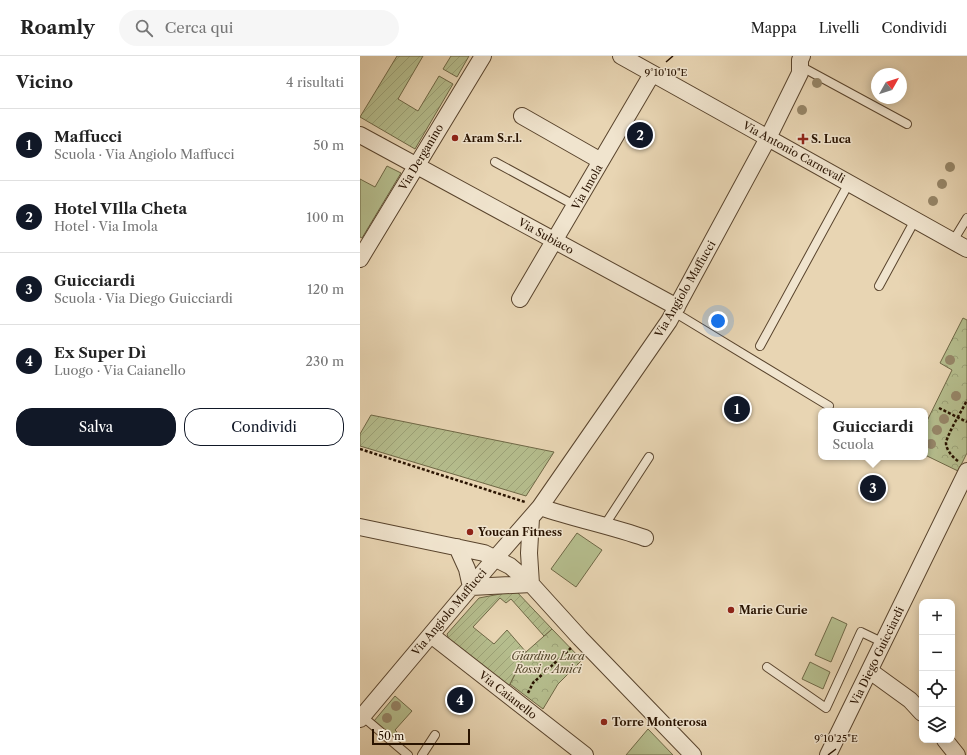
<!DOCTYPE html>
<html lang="it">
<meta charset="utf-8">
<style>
:root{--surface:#fff;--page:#f6f6f6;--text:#222;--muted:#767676;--line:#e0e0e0;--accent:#111827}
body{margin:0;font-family:"Libre Caslon Text",serif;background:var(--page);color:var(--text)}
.controls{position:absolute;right:12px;bottom:12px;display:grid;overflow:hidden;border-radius:8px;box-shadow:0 2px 10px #0003}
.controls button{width:36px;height:36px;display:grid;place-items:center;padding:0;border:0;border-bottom:1px solid var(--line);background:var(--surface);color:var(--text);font:20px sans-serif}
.compass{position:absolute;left:511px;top:12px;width:36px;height:36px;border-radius:50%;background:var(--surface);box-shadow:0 2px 10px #0003;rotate:51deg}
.scale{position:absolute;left:12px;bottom:10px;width:98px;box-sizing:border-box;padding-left:4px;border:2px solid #291300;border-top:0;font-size:11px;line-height:14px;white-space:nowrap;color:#291300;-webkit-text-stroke:3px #f0e4ce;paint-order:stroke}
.you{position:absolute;left:358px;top:265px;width:14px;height:14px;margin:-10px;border:3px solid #fff;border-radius:50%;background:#1a73e8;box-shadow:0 0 0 6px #1a73e833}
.badge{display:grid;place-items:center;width:26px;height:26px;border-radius:50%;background:var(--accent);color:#fff;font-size:13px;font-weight:700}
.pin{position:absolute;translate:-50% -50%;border:2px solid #fff;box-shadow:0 1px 4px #0006}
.popup{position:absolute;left:458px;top:352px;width:110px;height:52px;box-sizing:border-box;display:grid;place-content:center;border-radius:8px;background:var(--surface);filter:drop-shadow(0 1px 3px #0005);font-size:13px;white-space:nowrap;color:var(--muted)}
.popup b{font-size:15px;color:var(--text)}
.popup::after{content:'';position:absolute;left:50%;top:100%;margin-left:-8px;border:8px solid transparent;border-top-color:var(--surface)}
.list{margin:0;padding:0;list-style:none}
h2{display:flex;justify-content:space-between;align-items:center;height:52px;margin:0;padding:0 16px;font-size:17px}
h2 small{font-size:13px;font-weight:400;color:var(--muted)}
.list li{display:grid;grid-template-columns:26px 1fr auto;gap:12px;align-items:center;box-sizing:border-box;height:72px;padding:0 16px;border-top:1px solid var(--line)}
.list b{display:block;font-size:15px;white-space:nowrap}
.list p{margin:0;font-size:13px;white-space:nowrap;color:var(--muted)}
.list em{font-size:13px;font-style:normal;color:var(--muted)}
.actions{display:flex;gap:8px;padding:12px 16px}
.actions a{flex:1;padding:9px 0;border:1px solid var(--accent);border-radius:16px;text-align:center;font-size:14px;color:var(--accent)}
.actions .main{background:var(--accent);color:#fff}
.icon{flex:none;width:22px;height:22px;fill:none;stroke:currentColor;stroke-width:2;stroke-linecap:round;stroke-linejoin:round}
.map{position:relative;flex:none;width:607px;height:699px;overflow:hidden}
header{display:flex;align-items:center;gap:24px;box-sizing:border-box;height:56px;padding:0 20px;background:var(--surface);border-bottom:1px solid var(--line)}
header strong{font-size:19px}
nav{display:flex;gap:22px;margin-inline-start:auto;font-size:14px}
.search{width:280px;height:36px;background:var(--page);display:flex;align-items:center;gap:10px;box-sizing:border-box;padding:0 14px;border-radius:22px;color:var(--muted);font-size:15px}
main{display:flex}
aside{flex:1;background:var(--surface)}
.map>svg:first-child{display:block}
</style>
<header>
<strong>Roamly</strong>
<div class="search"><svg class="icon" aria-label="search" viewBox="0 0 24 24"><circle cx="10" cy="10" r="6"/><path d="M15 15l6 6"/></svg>Cerca qui</div>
<nav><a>Mappa</a><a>Livelli</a><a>Condividi</a></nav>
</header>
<main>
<aside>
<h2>Vicino<small>4 risultati</small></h2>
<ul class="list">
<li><span class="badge">1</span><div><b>Maffucci</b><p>Scuola · Via Angiolo Maffucci</p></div><em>50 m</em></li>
<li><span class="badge">2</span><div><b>Hotel VIlla Cheta</b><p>Hotel · Via Imola</p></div><em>100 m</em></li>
<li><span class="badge">3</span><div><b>Guicciardi</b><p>Scuola · Via Diego Guicciardi</p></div><em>120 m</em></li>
<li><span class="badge">4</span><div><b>Ex Super Dì</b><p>Luogo · Via Caianello</p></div><em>230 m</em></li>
</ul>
<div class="actions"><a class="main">Salva</a><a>Condividi</a></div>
</aside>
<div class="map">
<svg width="607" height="699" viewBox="0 0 607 699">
<defs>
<pattern id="park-crowns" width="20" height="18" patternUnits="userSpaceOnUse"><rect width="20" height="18" fill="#b5bd8d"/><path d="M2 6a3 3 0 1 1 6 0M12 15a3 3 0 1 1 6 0" fill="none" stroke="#9ca278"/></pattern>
<pattern id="garden-furrows" width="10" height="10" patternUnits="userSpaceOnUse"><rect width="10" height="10" fill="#b5bd8d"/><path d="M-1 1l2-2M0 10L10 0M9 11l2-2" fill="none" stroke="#9ca278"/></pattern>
</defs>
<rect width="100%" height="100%" fill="#e8d5b3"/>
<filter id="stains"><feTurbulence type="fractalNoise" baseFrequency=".005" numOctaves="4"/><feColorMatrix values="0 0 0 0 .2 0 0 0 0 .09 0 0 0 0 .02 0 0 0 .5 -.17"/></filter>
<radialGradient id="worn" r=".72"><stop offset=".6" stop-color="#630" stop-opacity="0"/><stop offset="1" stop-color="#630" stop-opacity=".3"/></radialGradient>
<path fill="#b5bd8d" stroke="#6f6846" d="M27,110L41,117L2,182L0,181V123L15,131Z
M217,477L242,494L216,531L191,513Z
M472,561L487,568L471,606L455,599Z
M450,606L470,616L463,633L442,623Z
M35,640L52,655L35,674L37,676L33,681L14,665Z
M288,673L313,699H266Z"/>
<path fill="url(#park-crowns)" stroke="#6f6846" d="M603,262L607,264V397L598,415L565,399V369L592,314L580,307Z
M192,573L222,604L198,628L183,653L150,628L166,596Z"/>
<path fill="url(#garden-furrows)" stroke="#6f6846" d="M37,0H63L38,43L58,55L79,20L93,28L55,93L0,61Z
M91,0H109L97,21L83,13Z
M11,359L194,396L166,440L0,390V378Z
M156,535L192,573L184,580L151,543L146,547L140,542L113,571L134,588L147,574L166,596L149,630L89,584L87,578L119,542Z"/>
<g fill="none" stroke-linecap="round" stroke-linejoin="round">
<defs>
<path id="service" d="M440,10L547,68
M135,106L216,150
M593,185L607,162
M519,230L555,164
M314,256L469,350
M400,290L489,127
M248,464L289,401
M407,611L466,652L501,576L524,587
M2,660L48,699
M62,699L75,679"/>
<path id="minor" d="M261,0L607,193
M162,60L241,105
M0,79L317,251
M0,203L123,0
M160,243L292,18
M180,451C215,463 251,470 285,482
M171,462L169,497L171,528
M0,471L124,497L150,510L171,528L220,582L333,699
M97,491L107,513L111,531
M111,531L171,528
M71,579L225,699
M510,615L550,644L562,657
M0,663L126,513L180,451L309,265L408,82L440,17V4L442,0
M585,684L597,699
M468,699L607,415"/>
</defs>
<use href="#service" stroke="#59442d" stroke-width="10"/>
<use href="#minor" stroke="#59442d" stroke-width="18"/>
<path stroke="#291300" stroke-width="2.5" stroke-dasharray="3 2" stroke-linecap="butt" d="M579,352L607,366
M0,393L165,446
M598,405C592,401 586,393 586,387C588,376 602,355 607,344
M168,637L173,627L211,592"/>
<use href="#service" stroke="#f0e4ce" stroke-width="8"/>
<use href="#minor" stroke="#f0e4ce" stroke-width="16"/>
</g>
<g fill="#968668">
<circle cx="457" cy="27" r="5"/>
<circle cx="442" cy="54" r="5"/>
<circle cx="590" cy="111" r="5"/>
<circle cx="582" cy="128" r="5"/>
<circle cx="573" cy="145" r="5"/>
<circle cx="590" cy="304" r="5"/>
<circle cx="596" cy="340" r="5"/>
<circle cx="584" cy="363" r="5"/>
<circle cx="577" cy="374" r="5"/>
<circle cx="571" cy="388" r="5"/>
<circle cx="36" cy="650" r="5"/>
<circle cx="27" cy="662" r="5"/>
</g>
<path fill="none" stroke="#291300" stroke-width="1.5" d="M306,6L313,0M468,699L476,693"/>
<g fill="#8f2418" stroke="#f0e4ce" stroke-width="1.5">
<circle cx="95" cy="82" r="4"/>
<path d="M441 77h4v4h4v4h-4v4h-4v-4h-4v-4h4z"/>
<circle cx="110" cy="476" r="4"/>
<circle cx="371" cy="554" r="4"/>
<circle cx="244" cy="666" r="4"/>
</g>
<g text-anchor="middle" stroke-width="3" stroke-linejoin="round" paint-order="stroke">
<g font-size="11" font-weight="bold" fill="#291300" stroke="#f0e4ce" text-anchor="start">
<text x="103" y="86">Aram S.r.l.</text>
<text x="451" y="87">S. Luca</text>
<text x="118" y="480">Youcan Fitness</text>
<text x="379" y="558">Marie Curie</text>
<text x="252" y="670">Torre Monterosa</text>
</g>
<g font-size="11" fill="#291300" stroke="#f0e4ce">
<text transform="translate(434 96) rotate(29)" y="4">Via Antonio Carnevali</text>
<text transform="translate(61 101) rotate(-59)" y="4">Via Derganino</text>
<text transform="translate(227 131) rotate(-60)" y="4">Via Imola</text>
<text transform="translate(186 180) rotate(29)" y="4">Via Subiaco</text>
<text transform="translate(325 233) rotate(-60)" y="4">Via Angiolo Maffucci</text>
<text transform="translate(89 556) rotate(-50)" y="4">Via Angiolo Maffucci</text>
<text transform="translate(517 600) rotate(-64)" y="4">Via Diego Guicciardi</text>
<text transform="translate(148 639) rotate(38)" y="4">Via Caianello</text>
</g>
<g font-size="11" font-style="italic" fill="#53462a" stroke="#f0e4ce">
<text x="188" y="604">Giardino Luca<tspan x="188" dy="13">Rossi e Amici</tspan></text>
</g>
</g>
<g font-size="10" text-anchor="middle" fill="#291300" stroke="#f0e4ce" stroke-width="3" stroke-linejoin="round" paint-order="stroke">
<text x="306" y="20">9°10'10"E</text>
<text x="476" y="686">9°10'25"E</text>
</g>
<rect width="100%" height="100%" filter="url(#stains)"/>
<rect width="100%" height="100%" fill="url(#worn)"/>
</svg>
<div class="controls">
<button>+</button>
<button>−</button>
<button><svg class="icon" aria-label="locate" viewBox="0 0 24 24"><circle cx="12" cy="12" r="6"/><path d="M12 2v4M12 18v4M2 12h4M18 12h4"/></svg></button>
<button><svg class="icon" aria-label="layers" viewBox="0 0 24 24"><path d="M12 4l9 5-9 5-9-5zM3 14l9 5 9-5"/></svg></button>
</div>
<svg class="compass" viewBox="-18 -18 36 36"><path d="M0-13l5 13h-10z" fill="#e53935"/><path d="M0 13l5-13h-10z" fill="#767676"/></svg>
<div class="scale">50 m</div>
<div class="you"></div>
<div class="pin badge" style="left:377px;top:353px">1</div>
<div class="pin badge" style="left:280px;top:79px">2</div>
<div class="pin badge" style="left:513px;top:432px">3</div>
<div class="popup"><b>Guicciardi</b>Scuola</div>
<div class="pin badge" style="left:100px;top:644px">4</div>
</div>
</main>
